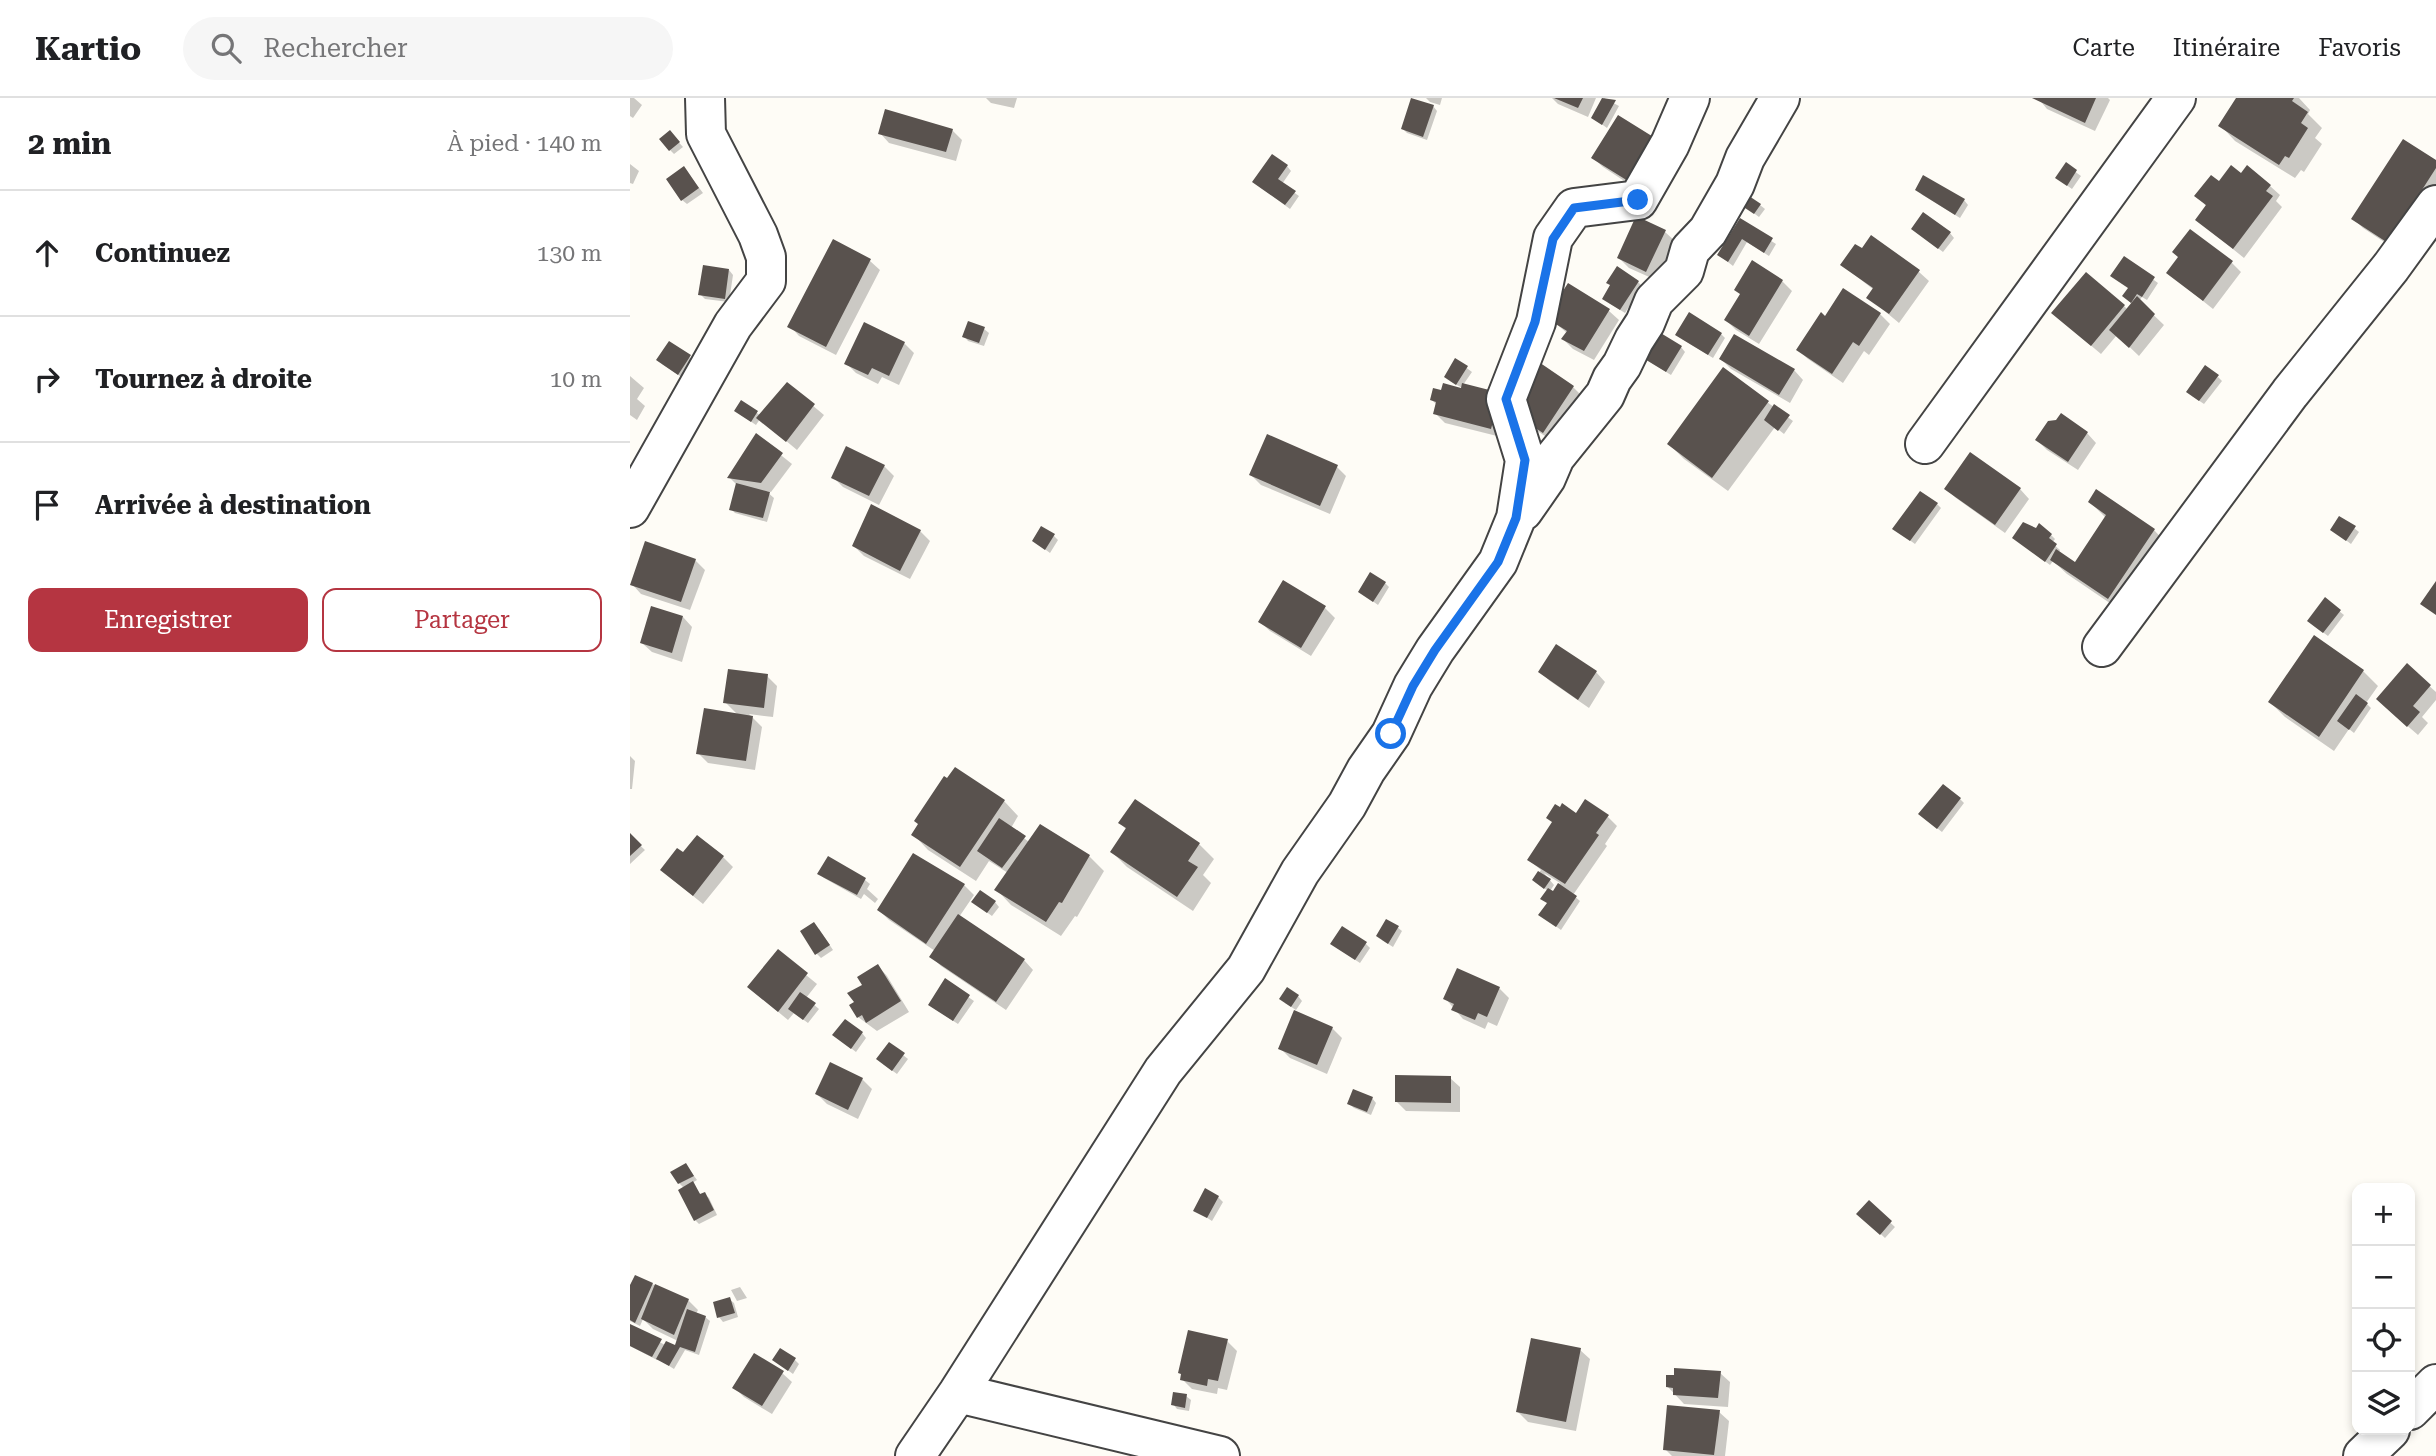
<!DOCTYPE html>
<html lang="fr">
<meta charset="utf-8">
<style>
:root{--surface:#fff;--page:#f6f6f6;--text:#202124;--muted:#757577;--line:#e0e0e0;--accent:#b53541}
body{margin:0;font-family:"Roboto Serif",serif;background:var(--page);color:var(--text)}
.controls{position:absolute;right:21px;bottom:21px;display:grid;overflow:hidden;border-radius:14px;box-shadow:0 4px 10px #0003}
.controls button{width:63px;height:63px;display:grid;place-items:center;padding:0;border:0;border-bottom:2px solid var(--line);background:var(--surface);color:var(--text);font:35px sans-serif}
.stop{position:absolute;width:21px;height:21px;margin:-16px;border:5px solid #1a73e8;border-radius:50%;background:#fff}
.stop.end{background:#1a73e8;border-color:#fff;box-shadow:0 2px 7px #0008}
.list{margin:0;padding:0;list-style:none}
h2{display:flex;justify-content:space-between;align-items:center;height:91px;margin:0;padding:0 28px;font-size:30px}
h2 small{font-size:23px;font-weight:400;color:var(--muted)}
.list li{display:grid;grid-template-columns:46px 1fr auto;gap:21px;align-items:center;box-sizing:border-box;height:126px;padding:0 28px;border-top:2px solid var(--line)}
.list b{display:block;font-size:26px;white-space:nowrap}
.list em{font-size:23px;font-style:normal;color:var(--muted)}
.actions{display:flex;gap:14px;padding:21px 28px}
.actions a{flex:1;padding:16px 0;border:2px solid var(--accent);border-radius:14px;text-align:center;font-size:24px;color:var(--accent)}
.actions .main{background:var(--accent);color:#fff}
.icon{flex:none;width:38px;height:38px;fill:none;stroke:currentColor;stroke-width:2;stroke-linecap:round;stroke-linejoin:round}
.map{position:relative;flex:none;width:1806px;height:1358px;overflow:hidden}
header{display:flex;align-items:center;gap:42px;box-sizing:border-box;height:98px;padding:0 35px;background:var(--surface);border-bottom:2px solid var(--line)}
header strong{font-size:33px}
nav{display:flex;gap:38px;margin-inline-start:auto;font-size:24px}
.search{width:490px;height:63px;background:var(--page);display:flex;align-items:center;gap:18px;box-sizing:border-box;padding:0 24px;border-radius:38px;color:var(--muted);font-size:26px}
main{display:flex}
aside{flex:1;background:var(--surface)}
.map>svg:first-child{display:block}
</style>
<header>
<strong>Kartio</strong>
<div class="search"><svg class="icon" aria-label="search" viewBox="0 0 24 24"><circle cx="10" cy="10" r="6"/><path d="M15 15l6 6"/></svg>Rechercher</div>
<nav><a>Carte</a><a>Itinéraire</a><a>Favoris</a></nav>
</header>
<main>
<aside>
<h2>2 min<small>À pied · 140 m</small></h2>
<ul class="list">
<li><svg class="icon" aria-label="ahead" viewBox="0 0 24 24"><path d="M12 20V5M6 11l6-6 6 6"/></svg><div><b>Continuez</b></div><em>130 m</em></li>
<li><svg class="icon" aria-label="right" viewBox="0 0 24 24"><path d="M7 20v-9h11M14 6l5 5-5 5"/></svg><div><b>Tournez à droite</b></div><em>10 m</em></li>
<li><svg class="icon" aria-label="arrive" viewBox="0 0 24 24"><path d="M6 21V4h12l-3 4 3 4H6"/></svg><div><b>Arrivée à destination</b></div></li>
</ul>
<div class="actions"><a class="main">Enregistrer</a><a>Partager</a></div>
</aside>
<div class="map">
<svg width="1806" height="1358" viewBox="0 0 1806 1358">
<rect width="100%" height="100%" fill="#fefcf6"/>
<path fill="#0003" fill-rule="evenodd" d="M0,0H4L12,7L3,20L0,18Z
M356,0H387L384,10L361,5Z
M796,0H812L810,7L800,4Z
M922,0H966L958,19L928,6Z
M974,0L989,8L977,30L963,20Z
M1408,0H1478L1480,2L1465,33L1417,11Z
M1608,0H1669L1680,12L1678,16L1692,30L1685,40L1692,46L1674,74L1671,72L1665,80L1605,43L1591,28Z
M803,8L807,13L797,42L777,35L773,31Z
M988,19L1008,92L973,69L963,60Z
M322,32L332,42L326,63L259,45L250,35Z
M44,39L53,49L44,56L40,52Z
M1806,64V95L1768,153L1733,130L1724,121Z
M0,66L9,73L3,86L0,85Z
M1436,67L1451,78L1442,91L1432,84Z
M657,68L661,73L652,86L669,98L660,111L629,88Z
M54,70L73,95L57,106L52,102Z
M1611,77L1640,88L1650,97L1646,103L1652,109L1614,160L1567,122L1577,109L1567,98L1589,85Z
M1291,96L1334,102L1338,107L1330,120Z
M1130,107L1135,111L1129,119L1114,108Z
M1110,123L1146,146L1139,158L1117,144L1103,168L1089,157Z
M1035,134L1045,143L1026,182L999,170L989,160Z
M1288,135H1320L1324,140L1313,154Z
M1242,140L1289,174L1299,183L1269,225L1239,200L1244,192L1212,167L1233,153Z
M1494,160L1528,185L1517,202L1512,199L1509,203L1534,227L1509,258L1487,237L1471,256L1433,224L1494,208L1498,212L1503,206L1499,203V191Z
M240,163L250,172L206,257L169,238L160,228Z
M1601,164L1611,174L1583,211L1538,175Z
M99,172L103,177L99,204L75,201L70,196Z
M1152,183L1162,193L1129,246L1106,232L1096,222Z
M1008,184L1012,188L995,215L979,205Z
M979,213L989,222L964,262L943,251L933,241L937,235L918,219Z
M1250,216L1260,226L1239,257L1234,253L1213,285L1178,261L1168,252L1196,220Z
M354,231L359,235L354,248L338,243L334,238Z
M1091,236L1095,240L1083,260L1052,241Z
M274,245L284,255L269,287L252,279L248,286L226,275L216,265Z
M1051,249L1055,254L1041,277L1020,264Z
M59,259L64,263L53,280L32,266Z
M1091,261L1164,272L1173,282L1160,305L1101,271Z
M826,262L842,274L833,287L870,296L871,339L815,325L805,315L807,307L802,302L812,294L834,291L820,283Z
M0,278L14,290L7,301L15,308L7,322L0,317Z
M1588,279L1592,283L1574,306L1562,298Z
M157,286L194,317L167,352L130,321L126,327L111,317V305L130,317Z
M943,289L953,299L923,343L893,324Z
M1137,304L1163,323L1154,336L1145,329L1098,393L1054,361L1039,346Z
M1457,335L1466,345L1448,372L1417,352L1407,342Z
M127,338L162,366L141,394L136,393L144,400L137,424L105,415L101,411L107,387L100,380Z
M254,368L264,378L249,407L213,389L203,379Z
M707,369L716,378L700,416L631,387L621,377Z
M1316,391H1390L1399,401L1375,435L1326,400Z
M1460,404L1524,432L1538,447L1493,514L1437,476L1423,463L1420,467L1389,444L1421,437L1425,441L1422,445L1430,452L1429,454L1445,466L1476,420Z
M1307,406L1311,410L1285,446L1264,431Z
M1724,430L1729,434L1721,446L1702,432Z
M290,433L300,443L280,481L234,458L224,448Z
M424,438L428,442L420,455L404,443Z
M65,462L75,472L60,512L11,496L2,486Z
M755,485L759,489L748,507L730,494Z
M695,510L705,520L681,558L640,533L630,524Z
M1709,513L1714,517L1698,538L1683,527Z
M53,519L62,529L52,564L22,554L12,545Z
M1685,539L1733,573L1748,588L1736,605L1741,610L1724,635L1719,631L1704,653L1655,619L1640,604Z
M1777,568L1806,594V602L1792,619L1798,625L1788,637L1758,611Z
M910,574H966L975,584L959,610L920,583Z
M137,578L147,588L143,619L119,616L132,629L125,672L78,665L68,655L108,617L95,604Z
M0,658L5,663L2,691H0Z
M318,683L374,703L388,718L381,730L399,744L459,758L474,773L447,819L445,818L431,838L381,807L367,792L378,775L359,763L346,783L298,752L284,737Z
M1330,701L1334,705L1312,734L1295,721Z
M947,717L977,718L987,728L975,746L977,748L943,797L950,803L931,832L910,817L918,806V793L904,782L911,772L899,762ZM914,775L930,785L923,795L920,793L924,787Z
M490,725L569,746L584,761L573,777L581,785L563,813L497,769L482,754L497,732Z
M0,738L15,752L0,766Z
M54,757L93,759L103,769L73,806L42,781Z
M284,757L334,787L344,797L329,819L394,862L403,872L376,912L311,868L301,858L305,853L259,822L249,812Z
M199,761L235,782L240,786L237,791L248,801L245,805L234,796L231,801L194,780L189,776Z
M365,804L369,809L362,818L348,808Z
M767,829L772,833L763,849L752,842Z
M189,831L203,852L191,860L187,856Z
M736,846L740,850L730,865L707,850Z
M148,854L187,886L176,900L189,911L178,925L164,915L158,922L129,898Z
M248,868L257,878L279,914L247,933L228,919L226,905L234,887Z
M315,883L344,903L328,926L305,911Z
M869,890L879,900L867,928L858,924L855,931L833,921L815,900Z
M668,898L672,903L666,912L655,905Z
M702,930L712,940L697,976L660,960L650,950Z
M232,935L236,940L226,954L209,941Z
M273,957L278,961L267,976L253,966Z
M820,980L830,989V1014L776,1013L766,1003Z
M232,981L242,991L228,1021L197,1006L187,996Z
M742,1000L746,1005L741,1017L724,1010L719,1006Z
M56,1067L67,1082L62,1085L71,1097L74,1096L79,1100L87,1117L69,1126L65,1122L54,1090L49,1085Z
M588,1099L593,1104L582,1123L565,1112Z
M1239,1105L1265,1129L1255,1140L1229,1116Z
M22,1186L58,1202L68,1212L66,1216L75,1219L80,1223L69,1257L55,1252L44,1271L28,1261L27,1262L0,1248V1228L35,1247L46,1250L48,1243L23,1231L13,1221L10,1228L0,1223V1191Z
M110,1189L117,1200L107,1203L101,1192Z
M99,1201L104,1205L108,1219L93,1224L89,1219Z
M597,1243L607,1253L597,1292L588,1290L587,1296L562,1291L552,1281Z
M950,1252L960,1261L946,1333L898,1324L888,1314Z
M164,1261L169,1266L163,1276L144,1262Z
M152,1275L162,1284L142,1316L114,1299L104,1289Z
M1090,1275L1100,1284L1098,1309L1054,1306L1037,1288Z
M556,1298L561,1302L559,1313L547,1311L543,1306Z
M1089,1314L1099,1323L1095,1358H1042L1035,1351Z"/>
<path fill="#59524e" d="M781,0L804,7L793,39L771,31Z
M924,0H953L948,10Z
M972,0L986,2L972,27L961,20Z
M1402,0H1466L1455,25Z
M1606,0H1664L1662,3L1678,14L1671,25L1678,30L1659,60L1655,58L1649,67L1588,28Z
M255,11L323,31L316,54L248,36Z
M988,17L1025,40L998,83L961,60Z
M40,32L50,44L39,53L29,41Z
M1773,41L1806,62V70L1758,145L1721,121Z
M642,56L658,67L648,81L666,93L655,107L622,84Z
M1436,64L1447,72L1437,88L1425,80Z
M1601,67L1611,75L1617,67L1641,87L1636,93L1643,98L1603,151L1565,122L1576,107L1564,98L1581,77L1589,83Z
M54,68L69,90L51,103L36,81Z
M1293,77L1335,101L1325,117L1285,92Z
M1119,98L1131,106L1124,116L1112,108Z
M1293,114L1321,134L1308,151L1281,131Z
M1006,118L1036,132L1016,174L987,160Z
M1110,120L1143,140L1134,155L1112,141L1098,164L1087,157Z
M1560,131L1603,163L1573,203L1536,175L1548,159L1542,154Z
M1241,137L1290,172L1259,216L1236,200L1243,190L1210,167L1225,146L1232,150Z
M203,141L241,161L196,249L157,229Z
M1494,158L1525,179L1512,199L1507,196L1501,205L1492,198L1498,190L1480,178Z
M1122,162L1153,182L1119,238L1094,222L1110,196L1104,192Z
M73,167L99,171L95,201L68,197Z
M987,168L1009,183L990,212L972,201L980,187L976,185Z
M1456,174L1495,207L1461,248L1421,215Z
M938,185L980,211L954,253L931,241L937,233L916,220Z
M1213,190L1251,215L1229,248L1223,244L1202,276L1166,252L1191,214L1195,218Z
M1507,198L1525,216L1499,250L1479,232Z
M1059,214L1092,235L1078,257L1045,237Z
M338,223L355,229L349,245L332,239Z
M234,224L275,244L259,278L242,270L238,277L214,266Z
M1029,234L1052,248L1036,274L1013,260Z
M1104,236L1165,271L1149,297L1089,261Z
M39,243L61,257L48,277L26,262Z
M900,258L944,288L913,335L881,314Z
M825,260L838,268L826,287L814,279Z
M1575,267L1589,277L1569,303L1556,294Z
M1093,269L1139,303L1082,380L1037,346Z
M157,284L185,306L156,344L126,320Z
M813,285L831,290L832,285L871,295L861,331L803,316L806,304L800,302L803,290L811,292Z
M111,302L128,313L121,324L104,313Z
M1144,306L1160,317L1148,333L1134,322Z
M1431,315L1458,334L1438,364L1405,342L1418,323L1426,322Z
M126,335L153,355L131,385L97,380Z
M637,336L708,367L690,408L619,377Z
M216,348L255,367L239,398L201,380Z
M1340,354L1391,390L1365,427L1314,391Z
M106,385L140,394L133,420L99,412Z
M1466,391L1525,431L1478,501L1420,462L1426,451L1445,464L1476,417L1458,404Z
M1290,393L1308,405L1280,443L1262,431Z
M241,406L291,432L270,473L222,448Z
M1709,418L1726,428L1716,443L1700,432Z
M1393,424L1406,430L1409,425L1422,436L1419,440L1427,446L1415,464L1382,440Z
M411,428L425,436L415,452L402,443Z
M15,443L66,461L51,504L0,487Z
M740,474L756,484L743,504L728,494Z
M653,482L696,508L671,550L628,524Z
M1806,483V517L1790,506Z
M1695,499L1711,512L1693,535L1677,523Z
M21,508L53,518L42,555L10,545Z
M1684,537L1734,572L1689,639L1638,604Z
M926,546L967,573L948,602L908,574Z
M1777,565L1801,587L1783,608L1790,614L1777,629L1746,601Z
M98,571L138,576L134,610L93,605Z
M1726,596L1738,605L1719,632L1707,623Z
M74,610L123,618L116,663L66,656Z
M325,669L375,702L330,769L281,737L288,726L284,723L314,678L317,680Z
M1313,686L1331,700L1307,731L1288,716Z
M505,701L570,745L558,763L568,769L547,799L480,754L496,730L488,725Z
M955,701L979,717L966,735L969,737L935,786L897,762L922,724L916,720L925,706L930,709L932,705L946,715Z
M369,720L396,738L372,770L347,753Z
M410,726L460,757L432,805L429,804L416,824L364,792Z
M0,735L12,747L0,758Z
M67,737L94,758L63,798L30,772L47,750L53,754Z
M283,755L335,786L296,846L247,812Z
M198,758L236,780L227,797L187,776Z
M908,773L921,781L914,791L902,782Z
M928,785L947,798L926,829L908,817L917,805L910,801L918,790L923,793Z
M350,792L366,803L357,815L341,804Z
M328,816L395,861L366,904L299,859Z
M756,821L769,828L758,846L746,838Z
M184,824L200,847L185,857L170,833Z
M712,828L737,844L725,862L700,846Z
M148,851L178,875L148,914L117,889Z
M248,866L271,903L236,925L232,917L227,920L219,907L224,904L217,895L232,887L227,879Z
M827,870L870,889L857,919L848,915L845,922L821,912L824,906L813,901Z
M315,880L340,897L323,923L298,907Z
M657,889L669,897L661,909L649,901Z
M170,894L186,905L173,922L158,911Z
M664,912L703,929L687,967L648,951Z
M215,921L233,934L221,951L202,937Z
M259,944L275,955L262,973L246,961Z
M200,964L233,980L218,1012L185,996Z
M765,977L821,978V1005L765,1004Z
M723,991L743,999L737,1014L717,1006Z
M56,1065L64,1078L48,1086L40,1074Z
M63,1083L70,1096L75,1094L84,1112L64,1123L48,1092Z
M575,1090L589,1098L577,1120L563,1113Z
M1239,1102L1262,1123L1250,1137L1226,1116Z
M5,1177L23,1185L5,1225L0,1222V1187Z
M25,1186L59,1201L44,1237L11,1221Z
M100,1199L105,1215L87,1220L83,1204Z
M57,1211L76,1218L65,1254L50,1249L39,1268L26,1261L36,1243L45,1247Z
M0,1226L32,1241L22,1259L0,1248Z
M558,1232L598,1241L588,1283L578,1281L577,1288L550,1282L551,1276L548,1275Z
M901,1240L951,1250L936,1324L886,1314Z
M150,1250L166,1260L158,1273L142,1262Z
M124,1255L154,1273L132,1308L102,1290Z
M1044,1270L1091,1273L1088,1300L1043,1297V1290L1036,1289V1277H1044Z
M543,1294L557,1296L555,1310L541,1307Z
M1037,1307L1090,1312L1084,1357L1033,1352Z"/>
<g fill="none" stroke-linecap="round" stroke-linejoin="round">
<defs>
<path id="minor" d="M1295,346L1546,0
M0,410L103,227L136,183V159L128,137L76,36L75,0
M893,413L916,380L925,359L975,297L982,281L992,267L1004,242L1015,225L1024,203L1054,173L1060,152L1078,133L1105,86L1115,60L1150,0
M1472,549L1660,295L1761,169L1806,107
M328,1295L590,1358
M1780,1312L1806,1286
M285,1358L328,1295L533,973L616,871L670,774L717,707L736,672L761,636L783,588L805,552L868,464L886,420L895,362L876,301L906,224L923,140L944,110L1008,102L1040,46L1060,0
M1733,1358L1760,1332"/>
</defs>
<use href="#minor" stroke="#444" stroke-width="42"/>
<use href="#minor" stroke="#fff" stroke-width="38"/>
</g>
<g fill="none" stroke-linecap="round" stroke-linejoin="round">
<path stroke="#1a73e8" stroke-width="9" d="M761,636L783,588L805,552L868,464L886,420L895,362L876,301L905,224L923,141L944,110L1008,102"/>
</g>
</svg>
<div class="controls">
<button>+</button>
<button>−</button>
<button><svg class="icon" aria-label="locate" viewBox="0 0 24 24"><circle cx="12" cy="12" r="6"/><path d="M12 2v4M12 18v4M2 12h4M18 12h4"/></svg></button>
<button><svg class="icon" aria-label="layers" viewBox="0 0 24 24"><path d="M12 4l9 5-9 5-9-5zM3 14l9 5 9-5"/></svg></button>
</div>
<div class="stop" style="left:761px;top:636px"></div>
<div class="stop end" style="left:1008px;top:102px"></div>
</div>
</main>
